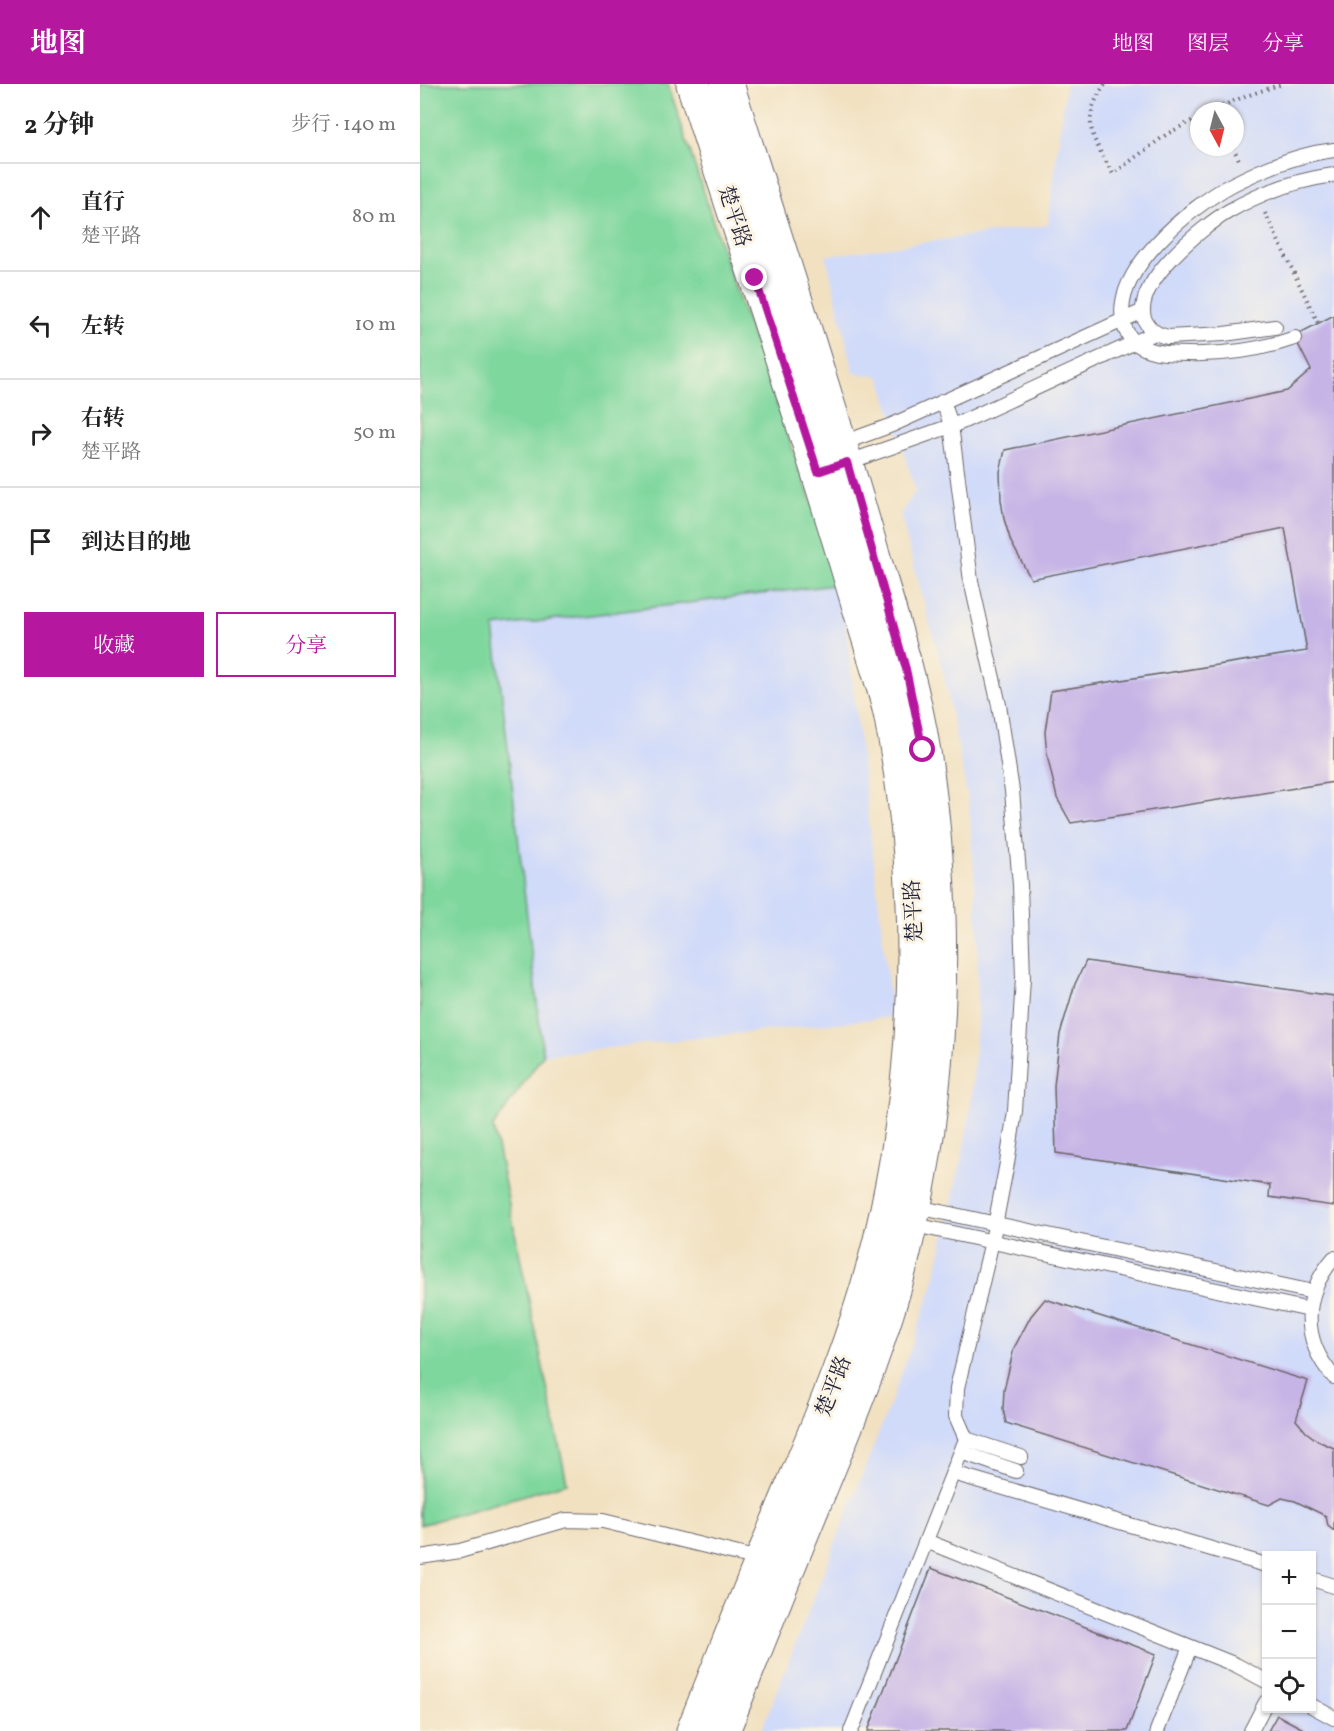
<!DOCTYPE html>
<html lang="zh">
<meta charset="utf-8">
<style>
:root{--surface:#fff;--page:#f2f2f2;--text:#222;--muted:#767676;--line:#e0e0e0;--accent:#b5179e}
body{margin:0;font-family:Vollkorn,"Noto Serif SC",serif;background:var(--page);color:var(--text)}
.controls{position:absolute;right:18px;bottom:18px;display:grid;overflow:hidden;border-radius:0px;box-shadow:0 2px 4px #0004}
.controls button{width:54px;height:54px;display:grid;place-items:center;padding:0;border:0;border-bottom:2px solid var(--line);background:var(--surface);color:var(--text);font:30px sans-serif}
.compass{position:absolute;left:770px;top:18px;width:54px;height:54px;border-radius:50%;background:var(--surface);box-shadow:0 2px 4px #0004;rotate:173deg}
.stop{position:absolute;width:18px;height:18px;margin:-14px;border:4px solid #b5179e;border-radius:50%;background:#fff}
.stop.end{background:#b5179e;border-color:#fff;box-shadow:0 2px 6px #0008}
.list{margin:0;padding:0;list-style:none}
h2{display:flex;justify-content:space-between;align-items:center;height:78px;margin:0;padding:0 24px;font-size:26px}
h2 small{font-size:20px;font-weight:400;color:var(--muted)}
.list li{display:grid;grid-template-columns:39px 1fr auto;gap:18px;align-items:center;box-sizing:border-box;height:108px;padding:0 24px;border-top:2px solid var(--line)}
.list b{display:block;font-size:22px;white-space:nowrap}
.list p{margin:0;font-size:20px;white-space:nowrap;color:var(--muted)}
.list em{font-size:20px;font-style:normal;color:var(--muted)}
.actions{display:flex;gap:12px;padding:18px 24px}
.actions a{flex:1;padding:14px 0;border:2px solid var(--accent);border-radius:0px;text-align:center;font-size:21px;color:var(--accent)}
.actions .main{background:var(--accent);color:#fff}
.icon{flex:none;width:33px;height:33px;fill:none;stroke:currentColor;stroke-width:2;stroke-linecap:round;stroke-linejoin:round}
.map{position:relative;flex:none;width:914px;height:1647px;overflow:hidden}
header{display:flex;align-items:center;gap:36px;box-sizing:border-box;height:84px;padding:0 30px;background:var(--accent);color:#fff}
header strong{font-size:28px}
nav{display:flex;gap:33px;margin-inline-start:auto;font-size:21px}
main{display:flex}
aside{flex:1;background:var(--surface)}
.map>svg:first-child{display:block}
</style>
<header>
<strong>地图</strong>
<nav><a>地图</a><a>图层</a><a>分享</a></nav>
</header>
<main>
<aside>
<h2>2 分钟<small>步行 · 140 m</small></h2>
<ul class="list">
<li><svg class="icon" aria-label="ahead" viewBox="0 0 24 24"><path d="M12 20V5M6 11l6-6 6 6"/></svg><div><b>直行</b><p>楚平路</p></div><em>80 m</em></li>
<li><svg class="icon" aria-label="left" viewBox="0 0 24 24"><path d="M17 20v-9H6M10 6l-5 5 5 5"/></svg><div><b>左转</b></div><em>10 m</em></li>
<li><svg class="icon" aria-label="right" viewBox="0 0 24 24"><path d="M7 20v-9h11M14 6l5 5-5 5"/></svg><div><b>右转</b><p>楚平路</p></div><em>50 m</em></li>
<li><svg class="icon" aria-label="arrive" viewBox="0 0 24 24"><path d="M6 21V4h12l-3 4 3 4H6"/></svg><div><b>到达目的地</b></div></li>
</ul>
<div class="actions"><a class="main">收藏</a><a>分享</a></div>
</aside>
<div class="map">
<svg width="914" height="1647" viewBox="0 0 914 1647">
<rect width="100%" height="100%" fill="#fcf5e5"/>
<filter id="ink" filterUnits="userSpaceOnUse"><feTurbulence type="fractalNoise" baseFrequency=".0167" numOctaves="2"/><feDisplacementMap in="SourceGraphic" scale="12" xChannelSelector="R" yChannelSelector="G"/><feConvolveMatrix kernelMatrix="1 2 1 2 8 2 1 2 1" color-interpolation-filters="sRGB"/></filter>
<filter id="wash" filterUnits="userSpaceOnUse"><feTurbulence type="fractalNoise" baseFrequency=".008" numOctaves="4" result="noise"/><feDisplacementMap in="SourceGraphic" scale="24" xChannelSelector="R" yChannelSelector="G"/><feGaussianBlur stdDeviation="1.35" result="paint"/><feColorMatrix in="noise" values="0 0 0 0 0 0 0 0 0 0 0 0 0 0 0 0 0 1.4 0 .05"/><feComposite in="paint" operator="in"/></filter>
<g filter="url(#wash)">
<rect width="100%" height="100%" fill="#f1e1c1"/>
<path fill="#d0daf9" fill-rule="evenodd" d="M646,0H914V1647H341L469,1323L513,1202L544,1063L551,1022L557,940L558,847L549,721L524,592L480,430L496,407L460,293L434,289L406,172L628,141ZM779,27H815V63H779ZM846,1472H892V1624H846Z
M421,500L472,933L123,971L74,543Z"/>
<path fill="#7ed79d" stroke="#507c6c" stroke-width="1.5" d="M0,0H248L314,201L421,500L74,543L123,971L73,1043L147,1399L0,1441Z"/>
<g id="blocks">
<path fill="#c6b4e6" d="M914,231V698L651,739L637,714L627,671L625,648L631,607L887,567L865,444L611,495L591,458L584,435L581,416L580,388L585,366L867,307L891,286L874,252Z
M666,877L914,912V1122L849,1113L850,1101L636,1069L634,1002L640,950L655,900Z
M625,1215L888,1297L876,1336L886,1348L898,1357L914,1364V1447L908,1442L906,1432L875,1417L862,1414L849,1421L586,1339L583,1325L584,1306L594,1264L611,1232Z
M511,1484L736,1570L707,1647H448Z
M857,1631L887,1647H848Z"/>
</g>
</g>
<g filter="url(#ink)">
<use href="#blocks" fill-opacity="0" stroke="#6a656a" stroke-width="1.5"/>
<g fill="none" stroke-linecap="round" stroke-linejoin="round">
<defs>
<path id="service" d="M855,243L804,250L748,253C737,251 728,246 724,234C714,198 782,143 809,127C842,108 877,96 914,91
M875,254C840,266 804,271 768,270C743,270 712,269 704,241C689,188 771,123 811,101C842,85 879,70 914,66
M420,360L472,341L723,227
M426,379L542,338L735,249
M493,1122L893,1208
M490,1140L890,1226
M914,1174C882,1211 881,1256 914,1293
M546,1355L601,1373
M541,1368L596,1387
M533,1389L846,1481
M506,1457L816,1581L846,1597
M0,1473L40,1467L146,1436L183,1437L343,1476
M892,1495L914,1502
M892,1622L914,1634
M431,1647L546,1355L536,1332L537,1304L572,1157L587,1079L595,1027L603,894L600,801L592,707L579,621L551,497L531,341L523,317
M737,1647L770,1563
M831,1647L846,1618"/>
<path id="secondary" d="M273,1647C301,1578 328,1508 357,1439C396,1346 436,1254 460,1156C501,983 505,808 471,634C466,609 457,584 450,559C438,521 427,482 415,444C370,295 320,148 273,0
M303,1647C333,1572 362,1498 393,1423C428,1338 464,1254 485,1164C525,1003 529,833 504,668C493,598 470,529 450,460C406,306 355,153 307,0"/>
</defs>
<use href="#service" stroke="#6a656a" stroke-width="16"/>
<use href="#secondary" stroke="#6a656a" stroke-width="35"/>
<path stroke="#6a656a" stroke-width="4" stroke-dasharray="1.5 4.5" stroke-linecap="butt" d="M685,0C659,39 673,54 693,90L747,50L779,33
M791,27L823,13L862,0
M813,63L819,76
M845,129L898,239"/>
<use href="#service" stroke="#fff" stroke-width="14"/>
<use href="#secondary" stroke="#fff" stroke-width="33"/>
</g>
</g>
<g fill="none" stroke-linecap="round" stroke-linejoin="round" filter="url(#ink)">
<path stroke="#b5179e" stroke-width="8" d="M335,194L398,388L427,378L486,585L503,666"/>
</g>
<g text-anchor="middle" stroke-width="6" stroke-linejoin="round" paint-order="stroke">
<g font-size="21" fill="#22223b" stroke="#fcf5e5">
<text transform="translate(315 132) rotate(72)" y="7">楚平路</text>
<text transform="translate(493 827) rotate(-93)" y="7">楚平路</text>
<text transform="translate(413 1302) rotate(-69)" y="7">楚平路</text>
</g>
</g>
</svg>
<div class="controls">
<button>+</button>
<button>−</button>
<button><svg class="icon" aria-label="locate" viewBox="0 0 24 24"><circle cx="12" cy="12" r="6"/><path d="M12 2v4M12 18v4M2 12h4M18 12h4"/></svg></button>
</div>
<svg class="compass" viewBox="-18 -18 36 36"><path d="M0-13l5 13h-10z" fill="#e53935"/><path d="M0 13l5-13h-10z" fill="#767676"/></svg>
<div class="stop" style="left:503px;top:666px"></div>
<div class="stop end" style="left:335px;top:194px"></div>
</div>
</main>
